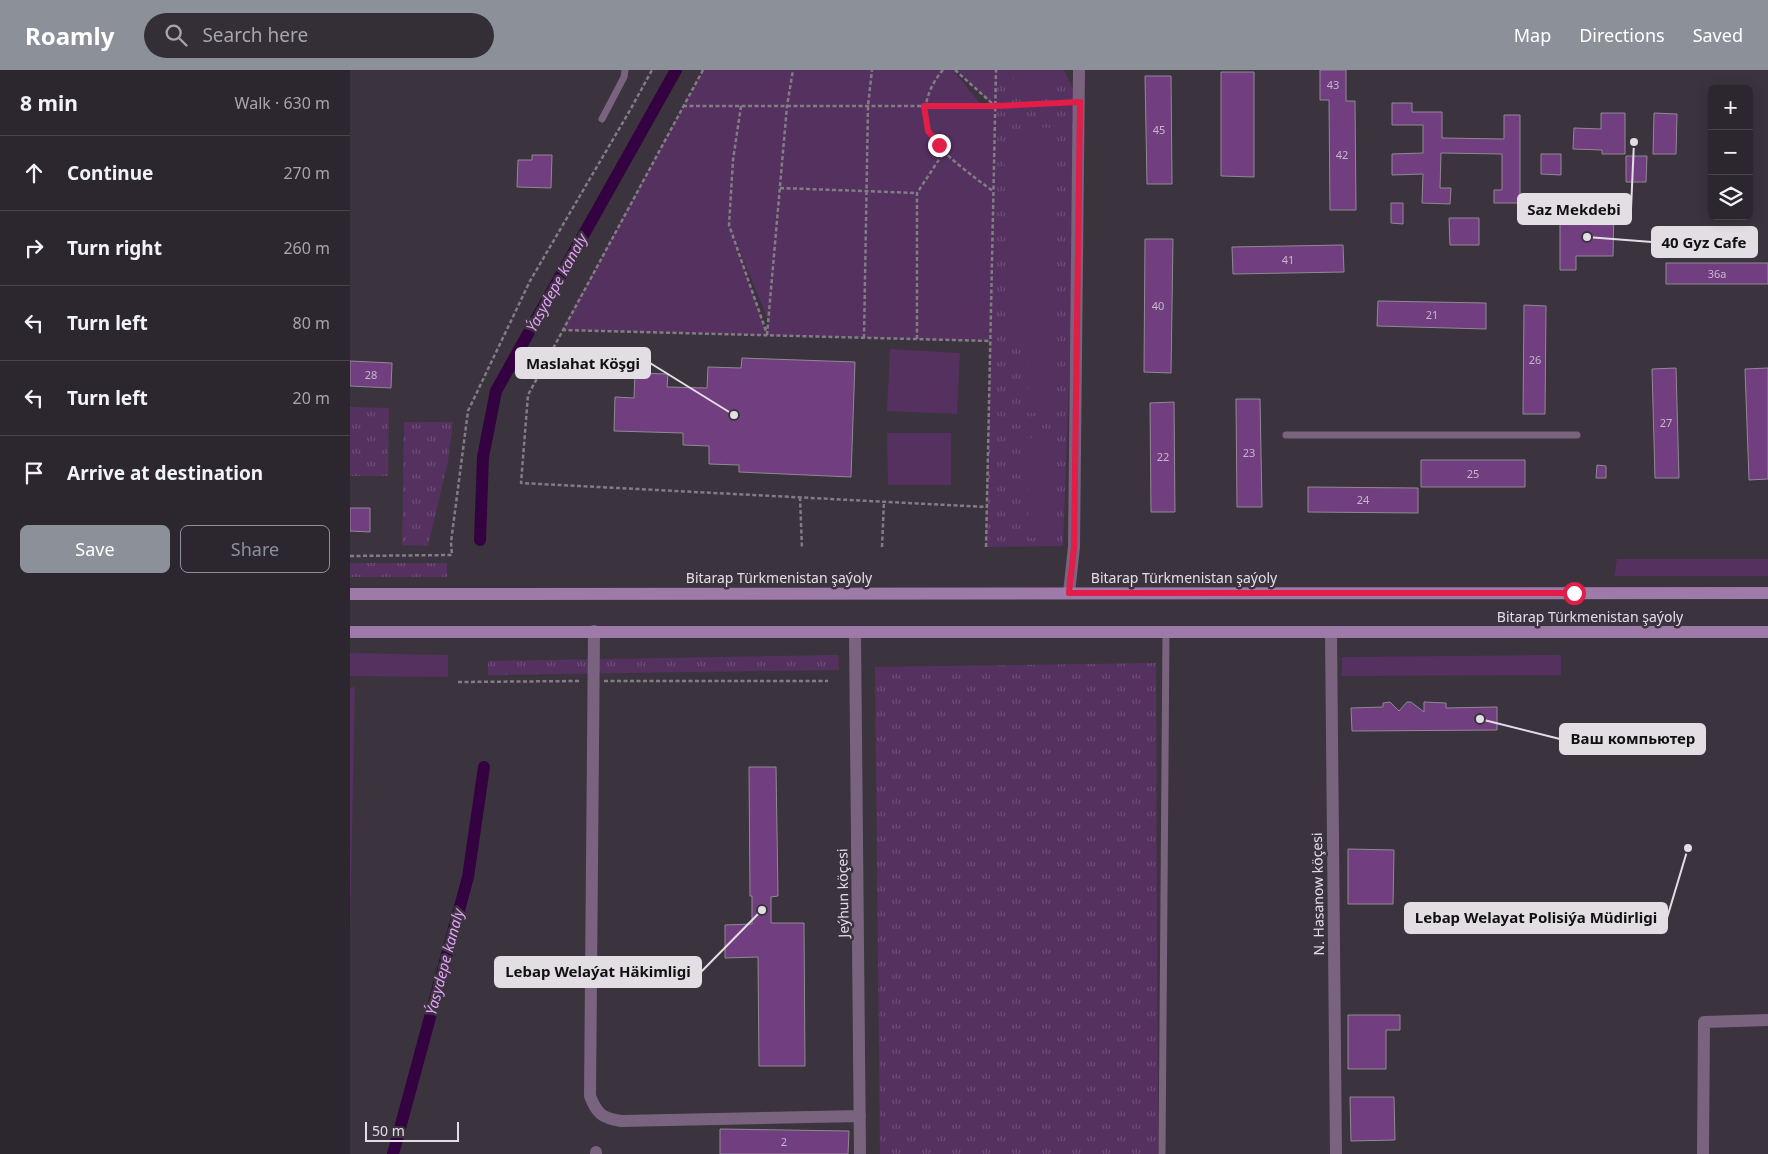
<!DOCTYPE html>
<meta charset="utf-8">
<style>
:root{--surface:#2c272e;--page:#342f36;--text:#f1f3f6;--muted:#a6a5aa;--line:#48444a;--accent:#8c9099}
body{margin:0;font-family:"Noto Sans",sans-serif;background:var(--page);color:var(--text)}
.controls{position:absolute;right:15px;top:15px;display:grid;overflow:hidden;border-radius:8px;box-shadow:0 2px 12px #0003}
.controls button{width:45px;height:45px;display:grid;place-items:center;padding:0;border:0;border-bottom:1px solid var(--line);background:var(--surface);color:var(--text);font:25px sans-serif}
.scale{position:absolute;left:15px;bottom:12px;width:94px;box-sizing:border-box;padding-left:5px;border:2px solid #e3dee4;border-top:0;font-size:14px;line-height:18px;white-space:nowrap;color:#e3dee4;-webkit-text-stroke:4px #3b343e;paint-order:stroke}
.stop{position:absolute;width:15px;height:15px;margin:-11px;border:4px solid #e11d48;border-radius:50%;background:#fff}
.stop.end{background:#e11d48;border-color:#fff;box-shadow:0 1px 5px #0008}
.list{margin:0;padding:0;list-style:none}
h2{display:flex;justify-content:space-between;align-items:center;height:65px;margin:0;padding:0 20px;font-size:21px}
h2 small{font-size:16px;font-weight:400;color:var(--muted)}
.list li{display:grid;grid-template-columns:32px 1fr auto;gap:15px;align-items:center;box-sizing:border-box;height:75px;padding:0 20px;border-top:1px solid var(--line)}
.list b{display:block;font-size:19px;white-space:nowrap}
.list em{font-size:16px;font-style:normal;color:var(--muted)}
.actions{display:flex;gap:10px;padding:15px 20px}
.actions a{flex:1;padding:11px 0;border:1px solid var(--accent);border-radius:8px;text-align:center;font-size:18px;color:var(--accent)}
.actions .main{background:var(--accent);color:#fff}
.icon{flex:none;width:28px;height:28px;fill:none;stroke:currentColor;stroke-width:2;stroke-linecap:round;stroke-linejoin:round}
.map{position:relative;flex:none;width:1418px;height:1084px;overflow:hidden}
header{display:flex;align-items:center;gap:30px;box-sizing:border-box;height:70px;padding:0 25px;background:var(--accent);color:#fff}
header strong{font-size:24px}
nav{display:flex;gap:28px;margin-inline-start:auto;font-size:18px}
.search{width:350px;height:45px;background:var(--page);display:flex;align-items:center;gap:12px;box-sizing:border-box;padding:0 18px;border-radius:28px;color:var(--muted);font-size:19px}
main{display:flex}
aside{flex:1;background:var(--surface)}
.map>svg:first-child{display:block}
</style>
<header>
<strong>Roamly</strong>
<div class="search"><svg class="icon" aria-label="search" viewBox="0 0 24 24"><circle cx="10" cy="10" r="6"/><path d="M15 15l6 6"/></svg>Search here</div>
<nav><a>Map</a><a>Directions</a><a>Saved</a></nav>
</header>
<main>
<aside>
<h2>8 min<small>Walk · 630 m</small></h2>
<ul class="list">
<li><svg class="icon" aria-label="ahead" viewBox="0 0 24 24"><path d="M12 20V5M6 11l6-6 6 6"/></svg><div><b>Continue</b></div><em>270 m</em></li>
<li><svg class="icon" aria-label="right" viewBox="0 0 24 24"><path d="M7 20v-9h11M14 6l5 5-5 5"/></svg><div><b>Turn right</b></div><em>260 m</em></li>
<li><svg class="icon" aria-label="left" viewBox="0 0 24 24"><path d="M17 20v-9H6M10 6l-5 5 5 5"/></svg><div><b>Turn left</b></div><em>80 m</em></li>
<li><svg class="icon" aria-label="left" viewBox="0 0 24 24"><path d="M17 20v-9H6M10 6l-5 5 5 5"/></svg><div><b>Turn left</b></div><em>20 m</em></li>
<li><svg class="icon" aria-label="arrive" viewBox="0 0 24 24"><path d="M6 21V4h12l-3 4 3 4H6"/></svg><div><b>Arrive at destination</b></div></li>
</ul>
<div class="actions"><a class="main">Save</a><a>Share</a></div>
</aside>
<div class="map">
<svg width="1418" height="1084" viewBox="0 0 1418 1084">
<defs>
<pattern id="grass-tufts" width="24" height="20" patternUnits="userSpaceOnUse" patternTransform="scale(1.25)"><rect width="24" height="20" fill="#55315f"/><path d="M3 7l-1-3M5 7V3M7 7l1-3M15 17l-1-3M17 17v-4M19 17l1-3" fill="none" stroke="#6d4e76"/></pattern>
</defs>
<rect width="100%" height="100%" fill="#3b343e"/>
<path fill="url(#grass-tufts)" d="M646,0H714L729,32L713,476L636,477Z
M0,337L39,338L38,406H0Z
M54,352H103L98,391L78,476L52,475Z
M0,493H97V507H0Z
M488,585L489,600L138,605V591Z
M806,593L808,1084H530L525,597Z"/>
<path fill="#55315f" fill-rule="evenodd" d="M353,0H603L632,36H644L605,0H646L640,271L212,260ZM384,167L419,252L417,264Z
M656,0H700L703,26L679,25Z
M680,57L703,58L705,345L678,342L677,269L659,266L654,76Z
M540,279L610,283L607,344L537,341Z
M537,363H601V415H538Z
M702,367L705,467L679,468L676,368Z
M1267,489H1418V506H1264Z
M0,583L98,585V607L0,606Z
M1211,585V605L992,606V587Z
M5,617L0,858V618Z"/>
<g fill="none" stroke-linecap="round" stroke-linejoin="round">
<path stroke="#350241" stroke-width="12" d="M130,470L133,387L146,321L326,0
M43,1084L118,807L134,697"/>
</g>
<path fill="#713f7f" stroke="#918894" d="M970,0H996V31H1005L1006,140H980L979,30H970Z
M871,2H904V107L871,106Z
M795,6H821L822,114H797Z
M1042,33H1062V42H1092V68L1154,69V45H1170V133H1144V120H1152V84L1091,83L1090,118H1101L1100,134L1072,133L1073,104L1042,105V84L1073,83V55H1042Z
M1251,43H1275V84H1252V80L1223,79L1224,58L1251,59Z
M1304,43L1327,44L1326,84H1303Z
M1191,84H1211V105L1191,104Z
M182,85H202L201,118L167,117L168,90H182Z
M1276,86H1297L1296,112H1276Z
M1041,133H1053V154L1041,153Z
M1197,135L1264,136L1263,186H1226V200H1210V154H1197Z
M1099,148H1129V175H1100Z
M795,169H823L821,303L794,302Z
M993,175L994,202L883,204L882,177Z
M1316,193H1418V214H1316Z
M1028,231L1136,233V259L1027,256Z
M1174,235L1196,236L1195,344H1173Z
M392,288L505,292L501,407L389,402V395L359,394V376L333,375V363L264,361L265,327L284,328L285,303L318,304L317,317L357,318L358,297L391,298Z
M0,291L42,293L41,318L0,316Z
M1326,298L1329,408H1305L1302,299Z
M1418,298V409L1399,410L1395,299Z
M886,329H910L912,437H887Z
M824,332L825,442H801L800,333Z
M1071,390H1175V417H1071Z
M1247,395L1256,396V408H1246Z
M958,417L1068,418V443L958,442Z
M0,438H20V462L0,461Z
M1040,632L1049,641L1057,632H1061L1074,642V632L1096,633V638L1147,637V660L1002,661L1001,638L1033,637V633Z
M399,697H426L428,826L421,827V853H454L455,996H409L408,887L375,888V855L402,854V826H400Z
M998,779L1044,780L1043,834H998Z
M998,945H1050V960H1036V999H998Z
M1000,1027H1044L1045,1070L1001,1071Z
M370,1059L499,1061L498,1084H370Z"/>
<g fill="none" stroke-linecap="round" stroke-linejoin="round">
<path stroke="#827c84" stroke-width="2.5" stroke-dasharray="4 2.5" stroke-linecap="butt" d="M353,0L178,325L171,413L636,437
M593,0C579,16 570,40 578,61C586,80 625,108 643,121
M605,0L644,35
M333,36H645L716,33
M391,36L383,90L379,155L417,264
M430,118L567,123
M212,260L640,271
M417,265L437,36L443,0
M514,268L518,36L522,0
M567,269V123L594,82
M450,427L452,479
M532,477L534,432
M636,477L646,0
M0,486L102,485L101,472L118,341L180,211L279,42L302,0
M254,611H478
M108,612L231,611"/>
<path stroke="#79637f" stroke-width="7" d="M252,49L274,7L275,0
M936,365H1227
M812,1084L816,563"/>
<path stroke="#79637f" stroke-width="12" d="M719,523L724,477L729,0
M244,561L240,1026C247,1044 252,1048 271,1051L510,1046
M505,562L510,1084
M981,563L986,1084
M246,1084V1082
M1353,1084L1354,952L1418,950"/>
<path stroke="#9d7aa7" stroke-width="12" d="M0,524L1418,523
M0,562H1418"/>
</g>
<g fill="none" stroke-linecap="round" stroke-linejoin="round">
<path stroke="#e11d48" stroke-width="6" d="M589,75L578,61L574,36H645L730,32L724,477L719,523H1224"/>
</g>
<g text-anchor="middle" stroke-width="5" stroke-linejoin="round" paint-order="stroke">
<g font-size="11" fill="#c6b6cb">
<text x="983" y="19">43</text>
<text x="809" y="64">45</text>
<text x="992" y="89">42</text>
<text x="938" y="194">41</text>
<text x="1367" y="208">36а</text>
<text x="808" y="240">40</text>
<text x="1082" y="249">21</text>
<text x="1185" y="294">26</text>
<text x="21" y="309">28</text>
<text x="1316" y="357">27</text>
<text x="899" y="387">23</text>
<text x="813" y="391">22</text>
<text x="1123" y="408">25</text>
<text x="1013" y="434">24</text>
<text x="434" y="1076">2</text>
</g>
<g font-size="14" fill="#e3dee4" stroke="#3b343e">
<text x="429" y="513">Bitarap Türkmenistan şaýoly</text>
<text x="834" y="513">Bitarap Türkmenistan şaýoly</text>
<text x="1240" y="552">Bitarap Türkmenistan şaýoly</text>
<text transform="translate(493 823) rotate(-91)" y="5">Jeýhun köçesi</text>
<text transform="translate(968 824) rotate(-91)" y="5">N. Hasanow köçesi</text>
</g>
<g font-size="15" font-style="italic" fill="#e59ff9" stroke="#3b343e">
<text transform="translate(207 213) rotate(-61)" y="5">Ýasydepe kanaly</text>
<text transform="translate(95 892) rotate(-75)" y="5">Ýasydepe kanaly</text>
</g>
</g>
<path fill="none" stroke="#e3dee4" stroke-width="2" d="M1284 72L1281 139M1237 167L1302 172M384 345L300 293M1130 649L1210 669M1338 778L1317 848M412 840L351 902"/>
<g fill="#e3dee4" stroke="#3b343e" stroke-width="2">
<circle cx="1284" cy="72" r="5"/>
<circle cx="1237" cy="167" r="5"/>
<circle cx="384" cy="345" r="5"/>
<circle cx="1130" cy="649" r="5"/>
<circle cx="1338" cy="778" r="5"/>
<circle cx="412" cy="840" r="5"/>
</g>
<g fill="#e3dee4" stroke="#e3dee4" stroke-width="2">
<rect x="1168" y="124" width="113" height="30" rx="5"/>
<rect x="1302" y="157" width="105" height="30" rx="5"/>
<rect x="166" y="278" width="134" height="30" rx="5"/>
<rect x="1210" y="654" width="145" height="30" rx="5"/>
<rect x="1055" y="833" width="262" height="30" rx="5"/>
<rect x="145" y="887" width="206" height="30" rx="5"/>
</g>
<g font-size="15" text-anchor="middle" font-weight="bold" fill="#111">
<text x="1224" y="145">Saz Mekdebi</text>
<text x="1354" y="178">40 Gyz Cafe</text>
<text x="233" y="299">Maslahat Köşgi</text>
<text x="1283" y="674">Ваш компьютер</text>
<text x="1186" y="853">Lebap Welayat Polisiýa Müdirligi</text>
<text x="248" y="907">Lebap Welaýat Häkimligi</text>
</g>
</svg>
<div class="controls">
<button>+</button>
<button>−</button>
<button><svg class="icon" aria-label="layers" viewBox="0 0 24 24"><path d="M12 4l9 5-9 5-9-5zM3 14l9 5 9-5"/></svg></button>
</div>
<div class="scale">50 m</div>
<div class="stop" style="left:1224px;top:523px"></div>
<div class="stop end" style="left:589px;top:75px"></div>
</div>
</main>
